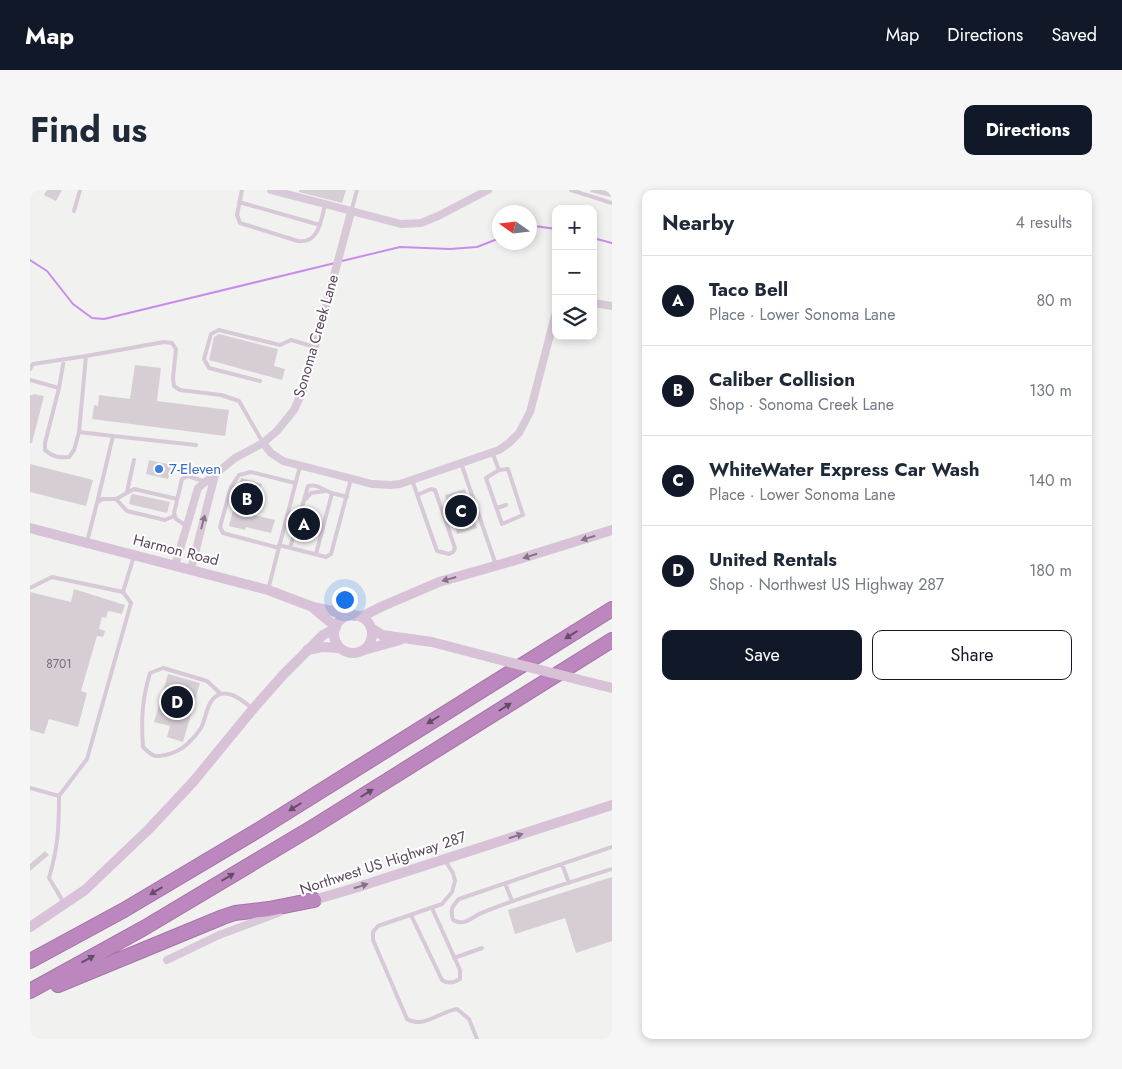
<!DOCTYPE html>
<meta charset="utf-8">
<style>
:root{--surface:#fff;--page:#f6f6f7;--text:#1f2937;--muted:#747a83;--line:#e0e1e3;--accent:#111827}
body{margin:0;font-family:Jost,sans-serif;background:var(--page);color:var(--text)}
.controls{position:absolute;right:15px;top:15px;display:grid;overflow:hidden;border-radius:10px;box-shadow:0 2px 8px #0003}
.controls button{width:45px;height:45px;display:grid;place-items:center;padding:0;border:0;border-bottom:1px solid var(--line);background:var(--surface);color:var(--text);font:25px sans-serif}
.compass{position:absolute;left:462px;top:15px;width:45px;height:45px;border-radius:50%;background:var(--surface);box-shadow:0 2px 8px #0003;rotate:284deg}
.you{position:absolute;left:314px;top:409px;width:18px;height:18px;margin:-12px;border:4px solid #fff;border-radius:50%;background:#1a73e8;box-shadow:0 0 0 8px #1a73e833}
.badge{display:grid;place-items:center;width:32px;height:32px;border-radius:50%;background:var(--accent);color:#fff;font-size:16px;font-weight:700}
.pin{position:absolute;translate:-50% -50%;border:2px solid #fff;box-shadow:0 1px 5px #0006}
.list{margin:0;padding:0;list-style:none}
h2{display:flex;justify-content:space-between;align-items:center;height:65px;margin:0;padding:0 20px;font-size:21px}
h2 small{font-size:16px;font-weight:400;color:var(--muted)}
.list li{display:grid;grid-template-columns:32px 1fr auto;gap:15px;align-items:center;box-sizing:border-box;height:90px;padding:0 20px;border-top:1px solid var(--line)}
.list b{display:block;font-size:19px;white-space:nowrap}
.list p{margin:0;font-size:16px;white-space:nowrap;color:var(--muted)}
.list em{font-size:16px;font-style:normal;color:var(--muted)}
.actions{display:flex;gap:10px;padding:15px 20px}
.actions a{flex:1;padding:11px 0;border:1px solid var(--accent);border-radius:10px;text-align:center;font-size:18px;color:var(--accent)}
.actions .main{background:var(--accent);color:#fff}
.icon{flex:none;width:28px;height:28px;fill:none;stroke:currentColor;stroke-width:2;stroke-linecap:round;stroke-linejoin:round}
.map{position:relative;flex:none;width:582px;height:849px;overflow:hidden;border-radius:10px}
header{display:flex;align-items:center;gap:30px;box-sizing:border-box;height:70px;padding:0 25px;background:var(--accent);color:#fff}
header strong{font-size:24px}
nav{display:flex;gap:28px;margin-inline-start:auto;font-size:18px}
.intro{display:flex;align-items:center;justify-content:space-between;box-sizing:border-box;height:120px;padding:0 30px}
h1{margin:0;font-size:35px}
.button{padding:12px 22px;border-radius:10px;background:var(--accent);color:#fff;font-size:18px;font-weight:700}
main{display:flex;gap:30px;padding:0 30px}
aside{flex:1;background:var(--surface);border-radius:10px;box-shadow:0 2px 8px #0003}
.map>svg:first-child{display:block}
</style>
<header>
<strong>Map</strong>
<nav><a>Map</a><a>Directions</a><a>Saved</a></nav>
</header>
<div class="intro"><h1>Find us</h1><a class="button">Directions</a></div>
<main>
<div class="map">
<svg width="582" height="849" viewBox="0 0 582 849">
<rect width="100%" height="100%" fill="#f1f2ef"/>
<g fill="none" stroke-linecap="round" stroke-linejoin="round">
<path stroke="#ca8ceb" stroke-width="2" d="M500,37L505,36L526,39
M563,48L582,53
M0,70L17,81L43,114L62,128L74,129L305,73
M312,71L370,57L420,59L447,57L470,48"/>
</g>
<path fill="#d7ced5" d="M17,0H32L26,11L14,5Z
M269,0H316L312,13L269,2Z
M561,0H582V3L581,7L560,2Z
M189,144L248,159L244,176L255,179L252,190L179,170L184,147Z
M105,175L131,178L127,211L199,220L195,246L62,229L64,215L68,216L69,205L100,209Z
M4,204L14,206L2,253H0V205H3Z
M119,270L142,275L138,289L116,284Z
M0,274L63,290L56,316L0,302Z
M211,288L232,294L224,325L245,330L241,343L216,337L215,340L199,336Z
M435,299L447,338L427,344L415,305Z
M103,304L140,312L137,323L99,314L101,305Z
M275,319L282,321L275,349L267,347Z
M44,399L95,415L92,424L78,421L76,428L72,427L69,439L75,441L73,447L67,446L51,501L57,503L48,537L19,529L14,544L0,540V402L41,412Z
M138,484L170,493L153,552L137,547L140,536L124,532Z
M15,661L19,665L0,681V674Z
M582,687V751L546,763L535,728L485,744L478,720Z"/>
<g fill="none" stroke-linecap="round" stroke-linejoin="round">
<defs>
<path id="highway" d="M0,771L94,720L230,639L582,419
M28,795L193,727L205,723L239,719L284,710
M0,801L114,738L283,637L582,450"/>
</defs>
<use href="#highway" stroke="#a773a9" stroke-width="16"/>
<path stroke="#d8c9d9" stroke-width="4" d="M212,0L207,25L210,33L268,51C289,54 291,30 295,15
M541,0L582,13
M209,12L290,35
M44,21L50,0
M321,22L327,0
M56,166L134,152L142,153L146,159L143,188L144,196L150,200L191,205L209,211L233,253
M0,179L3,174L56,166L49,242L83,246
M0,190L29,198L34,169
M230,191L179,178L174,169L181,144L189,140L250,155L261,150L285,157
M29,198L15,253V260C23,267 29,268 39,267L44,260L49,242
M462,262L469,280L456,288L472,334L493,325L478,279L469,280
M431,273L466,375
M382,290L407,361L419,364L423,362L425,358L405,300L401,299L387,305
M97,302L104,270
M86,309L97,321L135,330L144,326
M274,311L281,303L295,301
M67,313L83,246L166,255
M467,318L476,315
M157,336L146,329L144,323L152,289L158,286L176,292
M57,352L67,313L72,309H86L104,299L147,309
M249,355L296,367L301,364L321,289
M249,358L193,343L190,337L201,297L209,285L221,282L265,293
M260,358L278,296C286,294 290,298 297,301C302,304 311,305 317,307
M286,364L302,303
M0,398L22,387L93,402
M238,400L270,276
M191,504L177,491L133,478L120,483C112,510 111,529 113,557C123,567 125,568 139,564C152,561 164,549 171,538C176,529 176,516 183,509C195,495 213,511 223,519
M0,598L29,606L57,569L101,413L93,402L104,366
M29,606C29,638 28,657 19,688L34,713
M582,657L429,709C422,716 420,720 423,730C436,737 442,726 454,722C496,705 539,693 582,679
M414,669L423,683L425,691L422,702L412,714L348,736L343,742V750L377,829C393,839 411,821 427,819L439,829L447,849
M532,674L539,693
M475,693L482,711
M381,725L412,790C418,794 423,793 430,789V780L402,718
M424,768L452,758"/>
<path stroke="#d8c9d9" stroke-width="8" d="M241,0L371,34L391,33L408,26L458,0
M563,113L582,116
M233,253L241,263L253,271L342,294L361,295L370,294L469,260L479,253L489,243L500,222L526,122
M145,376L168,298L205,268L233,253L247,241L264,220L274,198L321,22
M161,379L185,285
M137,770L189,745L248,723"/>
<path stroke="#d7c2d8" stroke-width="10" d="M0,338L238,400L283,417L325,426
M283,418L306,437
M304 444a19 19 0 1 1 38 0a19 19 0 1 1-38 0Z
M331,427L353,416L409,392L489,369L582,340
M341,438L352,445L402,452L463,468
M277,460L292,457L310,458
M334,460L370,450
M570,495L582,498
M284,710L325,698L582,615
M0,737L55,700L119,639L163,592L223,519L253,485L293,445L305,439"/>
<use href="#highway" stroke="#bb87be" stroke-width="14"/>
<path stroke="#d7c2d8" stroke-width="10" d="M463,468L570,495"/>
</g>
<defs><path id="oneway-solid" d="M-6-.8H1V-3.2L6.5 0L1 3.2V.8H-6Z" transform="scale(1.25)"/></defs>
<use fill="#877488" href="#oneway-solid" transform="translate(173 332) rotate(-75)"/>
<g fill="#867288">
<use href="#oneway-solid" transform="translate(558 348) rotate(163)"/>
<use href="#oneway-solid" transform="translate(500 366) rotate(163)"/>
<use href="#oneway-solid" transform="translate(419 389) rotate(164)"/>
<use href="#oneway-solid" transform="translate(486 646) rotate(-18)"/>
<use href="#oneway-solid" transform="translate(331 696) rotate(-18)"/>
</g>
<g fill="#654d67">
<use href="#oneway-solid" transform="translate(541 445) rotate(148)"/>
<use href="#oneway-solid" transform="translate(475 517) rotate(-32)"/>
<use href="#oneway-solid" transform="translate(403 530) rotate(148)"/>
<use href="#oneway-solid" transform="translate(337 603) rotate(-32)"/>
<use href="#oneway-solid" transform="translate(265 617) rotate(148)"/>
<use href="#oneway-solid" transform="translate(198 687) rotate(-31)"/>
<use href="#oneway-solid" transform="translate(126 701) rotate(149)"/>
<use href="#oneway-solid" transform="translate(58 769) rotate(-29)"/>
</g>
<circle fill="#3f7fe0" stroke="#fff" stroke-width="2" cx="129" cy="279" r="5"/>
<g text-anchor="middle" stroke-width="4" stroke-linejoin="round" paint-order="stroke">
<g font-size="12" fill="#7a697b">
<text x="29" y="478">8701</text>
</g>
<g font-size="15" fill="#5b475d" stroke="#fff">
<text transform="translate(286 146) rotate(-74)" y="5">Sonoma Creek Lane</text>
<text transform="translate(146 360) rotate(14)" y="5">Harmon Road</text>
<text transform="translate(353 673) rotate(-18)" y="5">Northwest US Highway 287</text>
</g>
<g font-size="15" fill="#366cbe" stroke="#fff" text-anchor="start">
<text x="139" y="284">7-Eleven</text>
</g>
</g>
</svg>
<div class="controls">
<button>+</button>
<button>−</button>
<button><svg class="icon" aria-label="layers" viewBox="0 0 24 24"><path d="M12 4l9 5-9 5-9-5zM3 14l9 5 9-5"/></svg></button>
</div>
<svg class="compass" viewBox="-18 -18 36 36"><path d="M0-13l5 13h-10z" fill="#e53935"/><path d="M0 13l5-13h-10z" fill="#747a83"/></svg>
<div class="you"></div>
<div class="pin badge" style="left:274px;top:334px">A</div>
<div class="pin badge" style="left:217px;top:309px">B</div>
<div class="pin badge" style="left:431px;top:321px">C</div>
<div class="pin badge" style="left:147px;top:512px">D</div>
</div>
<aside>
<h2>Nearby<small>4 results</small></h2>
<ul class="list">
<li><span class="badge">A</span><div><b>Taco Bell</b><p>Place · Lower Sonoma Lane</p></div><em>80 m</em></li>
<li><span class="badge">B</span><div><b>Caliber Collision</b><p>Shop · Sonoma Creek Lane</p></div><em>130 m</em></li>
<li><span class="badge">C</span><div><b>WhiteWater Express Car Wash</b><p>Place · Lower Sonoma Lane</p></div><em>140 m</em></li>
<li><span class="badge">D</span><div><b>United Rentals</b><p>Shop · Northwest US Highway 287</p></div><em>180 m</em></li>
</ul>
<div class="actions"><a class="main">Save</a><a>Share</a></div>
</aside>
</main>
